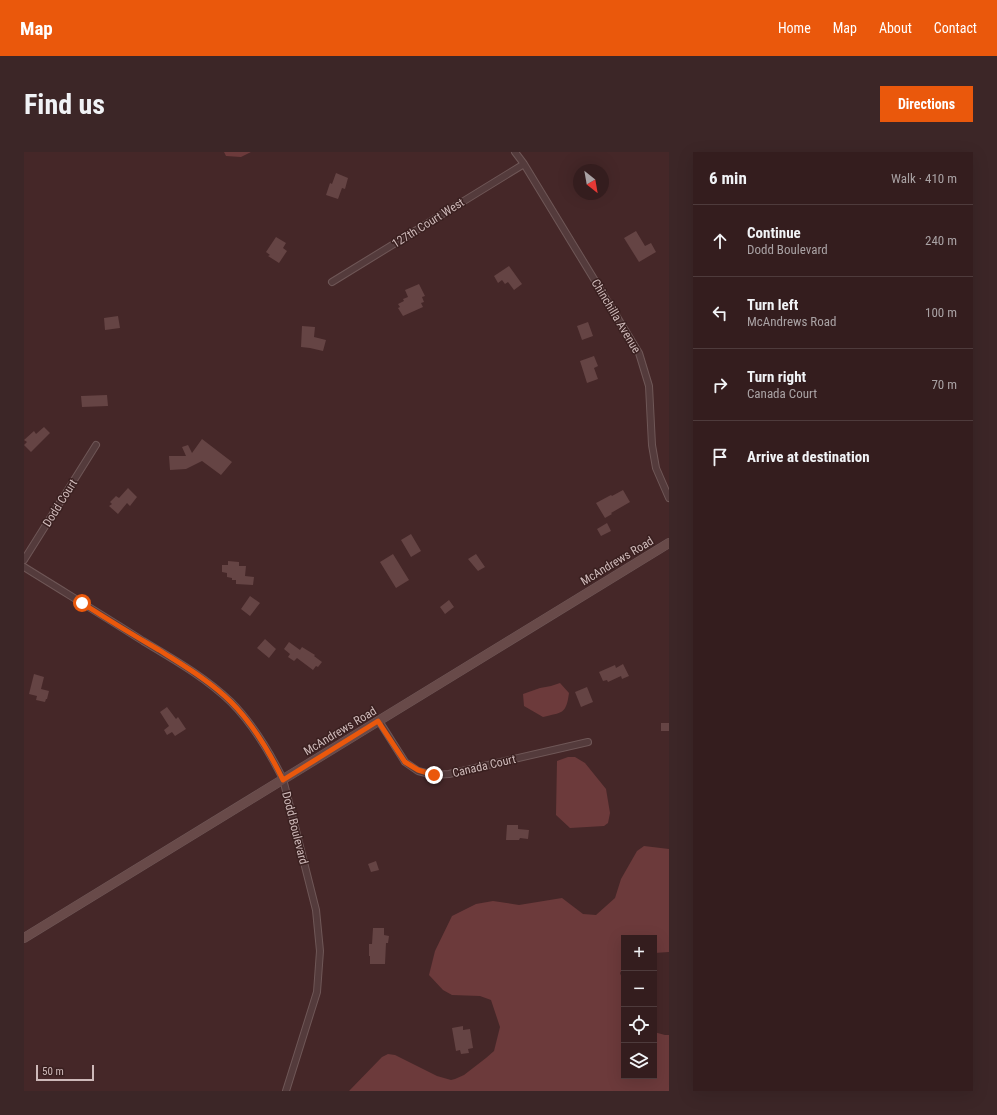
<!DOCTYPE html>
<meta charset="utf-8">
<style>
:root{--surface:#341d1e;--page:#3c2627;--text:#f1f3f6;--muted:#a9a2a4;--line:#4e3b3c;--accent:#ea580c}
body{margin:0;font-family:"Roboto Condensed",sans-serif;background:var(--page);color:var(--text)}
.controls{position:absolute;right:12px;bottom:12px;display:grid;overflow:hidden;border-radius:0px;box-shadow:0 4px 16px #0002}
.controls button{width:36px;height:36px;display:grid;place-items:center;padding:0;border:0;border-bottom:1px solid var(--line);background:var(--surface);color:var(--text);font:20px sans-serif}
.compass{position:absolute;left:549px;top:12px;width:36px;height:36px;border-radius:50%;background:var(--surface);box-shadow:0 4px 16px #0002;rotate:149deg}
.scale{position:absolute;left:12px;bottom:10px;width:58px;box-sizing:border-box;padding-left:4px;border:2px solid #ceb9b9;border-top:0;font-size:11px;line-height:14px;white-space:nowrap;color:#ceb9b9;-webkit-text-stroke:3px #3a2020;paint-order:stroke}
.stop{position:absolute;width:12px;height:12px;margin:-9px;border:3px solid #ea580c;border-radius:50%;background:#fff}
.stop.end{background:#ea580c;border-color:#fff;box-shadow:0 1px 4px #0008}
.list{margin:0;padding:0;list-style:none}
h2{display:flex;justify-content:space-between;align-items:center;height:52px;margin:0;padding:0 16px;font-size:17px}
h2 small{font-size:13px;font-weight:400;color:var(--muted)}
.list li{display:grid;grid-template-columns:26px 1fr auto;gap:12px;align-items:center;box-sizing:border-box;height:72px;padding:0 16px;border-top:1px solid var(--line)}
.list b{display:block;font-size:15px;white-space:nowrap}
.list p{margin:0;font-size:13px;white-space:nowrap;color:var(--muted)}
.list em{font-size:13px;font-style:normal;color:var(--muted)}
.icon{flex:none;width:22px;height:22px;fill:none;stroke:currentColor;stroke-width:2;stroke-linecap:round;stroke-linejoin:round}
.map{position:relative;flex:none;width:645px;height:939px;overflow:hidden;border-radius:0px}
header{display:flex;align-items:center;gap:24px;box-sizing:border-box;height:56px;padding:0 20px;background:var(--accent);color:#fff}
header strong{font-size:19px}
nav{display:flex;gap:22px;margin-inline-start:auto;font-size:14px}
.intro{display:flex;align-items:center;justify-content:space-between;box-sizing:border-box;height:96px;padding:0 24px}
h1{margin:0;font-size:28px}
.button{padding:10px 18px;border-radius:0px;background:var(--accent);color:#fff;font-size:14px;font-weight:700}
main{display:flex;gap:24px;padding:0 24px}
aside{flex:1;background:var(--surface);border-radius:0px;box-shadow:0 4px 16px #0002}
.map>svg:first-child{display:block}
</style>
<header>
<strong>Map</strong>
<nav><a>Home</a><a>Map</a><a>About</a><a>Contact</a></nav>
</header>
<div class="intro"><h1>Find us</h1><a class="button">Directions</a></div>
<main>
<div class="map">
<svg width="645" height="939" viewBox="0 0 645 939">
<rect width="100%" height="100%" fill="#452728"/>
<path fill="#6c3a3b" d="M200,0H227L217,5L202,4Z
M536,531L545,541C542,563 538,560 519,565L500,554L499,542L516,536L527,534Z
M544,605H551L561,611L582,637L586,661L584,671L580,674L546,676L532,663L533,609Z
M620,694L645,697V800L630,801V786H600V814C598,816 598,819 596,821L600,831V924H630V880L641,883H645V939H325L358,905L364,902L371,903L413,924L427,928L431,927L440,923L462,906L470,899L476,875L467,848L456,844L428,843L419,838L405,823L411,799L428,764L452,752L469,749L495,753L538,746L559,762L572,763L591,746L597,727L613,699Z"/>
<path fill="#654444" d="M312,21L324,26L321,37L318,36L314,47L302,43L306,31L308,32Z
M612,79L621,94L627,91L632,100L615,110L600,86Z
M252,85L262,91L259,96L263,99L255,111L244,104L246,103L242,100Z
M485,114L498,132L490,138L484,130L481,132L478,128L474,131L470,124Z
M395,132L401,144L398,145L400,150L397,151L399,155L379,164L374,156L376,155L374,152L380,149L379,147L384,145L381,138Z
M94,164L96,176L81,178L80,166Z
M564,170L569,184L558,188L553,174Z
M278,174L291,175L290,185L302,188L299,199L286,196L277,195Z
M570,204L574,214L570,216L574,227L563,231L556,209Z
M83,243L84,254L58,255L57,244Z
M20,275L26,281L7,300L0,293L3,290L0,288L10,279L12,282Z
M178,287L208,310L197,323L178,309L162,317L146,318L145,304H162L158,295L164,293L168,301Z
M104,336L113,345L106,354L103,351L94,362L85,354L88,352L86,350L92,344L95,346Z
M599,338L606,350L587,361L588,362L581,366L572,351L587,343L588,344Z
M583,371L587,379L577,384L573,377Z
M387,382L397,399L387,405L377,388Z
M369,402L385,428L372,436L356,410Z
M452,402L461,415L454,419L444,407Z
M204,409L215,410V414H222L221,424L230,425L229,433L212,432V428H208V426L203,425V421L198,420V413H204Z
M226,444L236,451L226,464L217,457Z
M425,448L430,455L421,462L416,455Z
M241,487L252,497L245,506L233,496Z
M265,490L276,498L278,495L291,503L290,504L298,510L294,515L292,514L289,518L273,506L270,509L264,505L266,502L260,497Z
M599,512L605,524L598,527L597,524L584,530L583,528L579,529L575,520L591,513L592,516Z
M10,522L20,525L17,537L25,539L23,547H22L21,550L12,548L13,544L5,542Z
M563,535L569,550L557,555L551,540Z
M143,555L152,567L154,565L162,577L151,584L148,580L143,583L140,578L145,574L136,560Z
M637,571H645V579H637Z
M483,673H494V677L505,678L504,687L496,686L495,688H482Z
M352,709L355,718L347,720L344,712Z
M349,776H360V783L365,784L364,791H362L361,812H346V804H345V792H348Z
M439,874V878L446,877L449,896L444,897L445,901L437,902L436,898L432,899L428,876Z"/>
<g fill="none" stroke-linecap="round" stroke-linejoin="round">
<defs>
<path id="street" d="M491,0L500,12L615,201L625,234L628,293L632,316L645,346
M308,130L500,12
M0,408L72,293
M0,415C40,440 80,464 119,489C149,507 181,525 207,550C229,572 245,599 259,627L292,758L296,799L293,840L262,939
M355,569L381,610L394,619L410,623L425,622L564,590"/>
<path id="secondary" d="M0,786L645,391"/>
</defs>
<use href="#street" stroke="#6f5757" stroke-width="8"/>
<use href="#secondary" stroke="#6f5757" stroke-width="10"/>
<use href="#street" stroke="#543b3c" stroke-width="6"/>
<use href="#secondary" stroke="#684a49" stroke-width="9"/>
</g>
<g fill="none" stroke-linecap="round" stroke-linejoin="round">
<path stroke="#ea580c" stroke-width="5" d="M58,451C83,467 109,483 135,498C160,514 186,529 207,550C229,572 245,599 259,628L354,569L381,610L394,618L410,623"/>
</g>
<g text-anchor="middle" stroke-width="3" stroke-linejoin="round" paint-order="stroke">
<g font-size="12" fill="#ceb9b9" stroke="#3a2020">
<text transform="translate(404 71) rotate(-32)" y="4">127th Court West</text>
<text transform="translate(592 164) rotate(59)" y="4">Chinchilla Avenue</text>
<text transform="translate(36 351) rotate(-58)" y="4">Dodd Court</text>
<text transform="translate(593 409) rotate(-31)" y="4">McAndrews Road</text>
<text transform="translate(316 579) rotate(-31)" y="4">McAndrews Road</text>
<text transform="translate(460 614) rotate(-13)" y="4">Canada Court</text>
<text transform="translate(271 676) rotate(76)" y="4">Dodd Boulevard</text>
</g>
</g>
</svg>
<div class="controls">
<button>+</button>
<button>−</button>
<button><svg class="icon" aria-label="locate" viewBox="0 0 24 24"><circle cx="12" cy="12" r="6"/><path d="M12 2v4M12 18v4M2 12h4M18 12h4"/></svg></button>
<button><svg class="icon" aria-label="layers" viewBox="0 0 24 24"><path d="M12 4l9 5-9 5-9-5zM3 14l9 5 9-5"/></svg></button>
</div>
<svg class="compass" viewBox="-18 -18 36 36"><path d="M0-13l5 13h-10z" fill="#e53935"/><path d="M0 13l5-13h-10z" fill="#a9a2a4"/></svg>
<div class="scale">50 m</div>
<div class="stop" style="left:58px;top:451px"></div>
<div class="stop end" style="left:410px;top:623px"></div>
</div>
<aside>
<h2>6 min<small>Walk · 410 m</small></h2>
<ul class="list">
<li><svg class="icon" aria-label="ahead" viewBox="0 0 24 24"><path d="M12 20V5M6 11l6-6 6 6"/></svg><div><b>Continue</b><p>Dodd Boulevard</p></div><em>240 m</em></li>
<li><svg class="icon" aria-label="left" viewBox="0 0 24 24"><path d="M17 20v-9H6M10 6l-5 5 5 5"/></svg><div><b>Turn left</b><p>McAndrews Road</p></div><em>100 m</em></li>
<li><svg class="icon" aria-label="right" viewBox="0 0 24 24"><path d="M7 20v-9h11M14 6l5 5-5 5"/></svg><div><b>Turn right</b><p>Canada Court</p></div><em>70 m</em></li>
<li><svg class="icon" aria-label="arrive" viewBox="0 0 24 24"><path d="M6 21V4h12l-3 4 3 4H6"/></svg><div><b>Arrive at destination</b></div></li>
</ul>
</aside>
</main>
